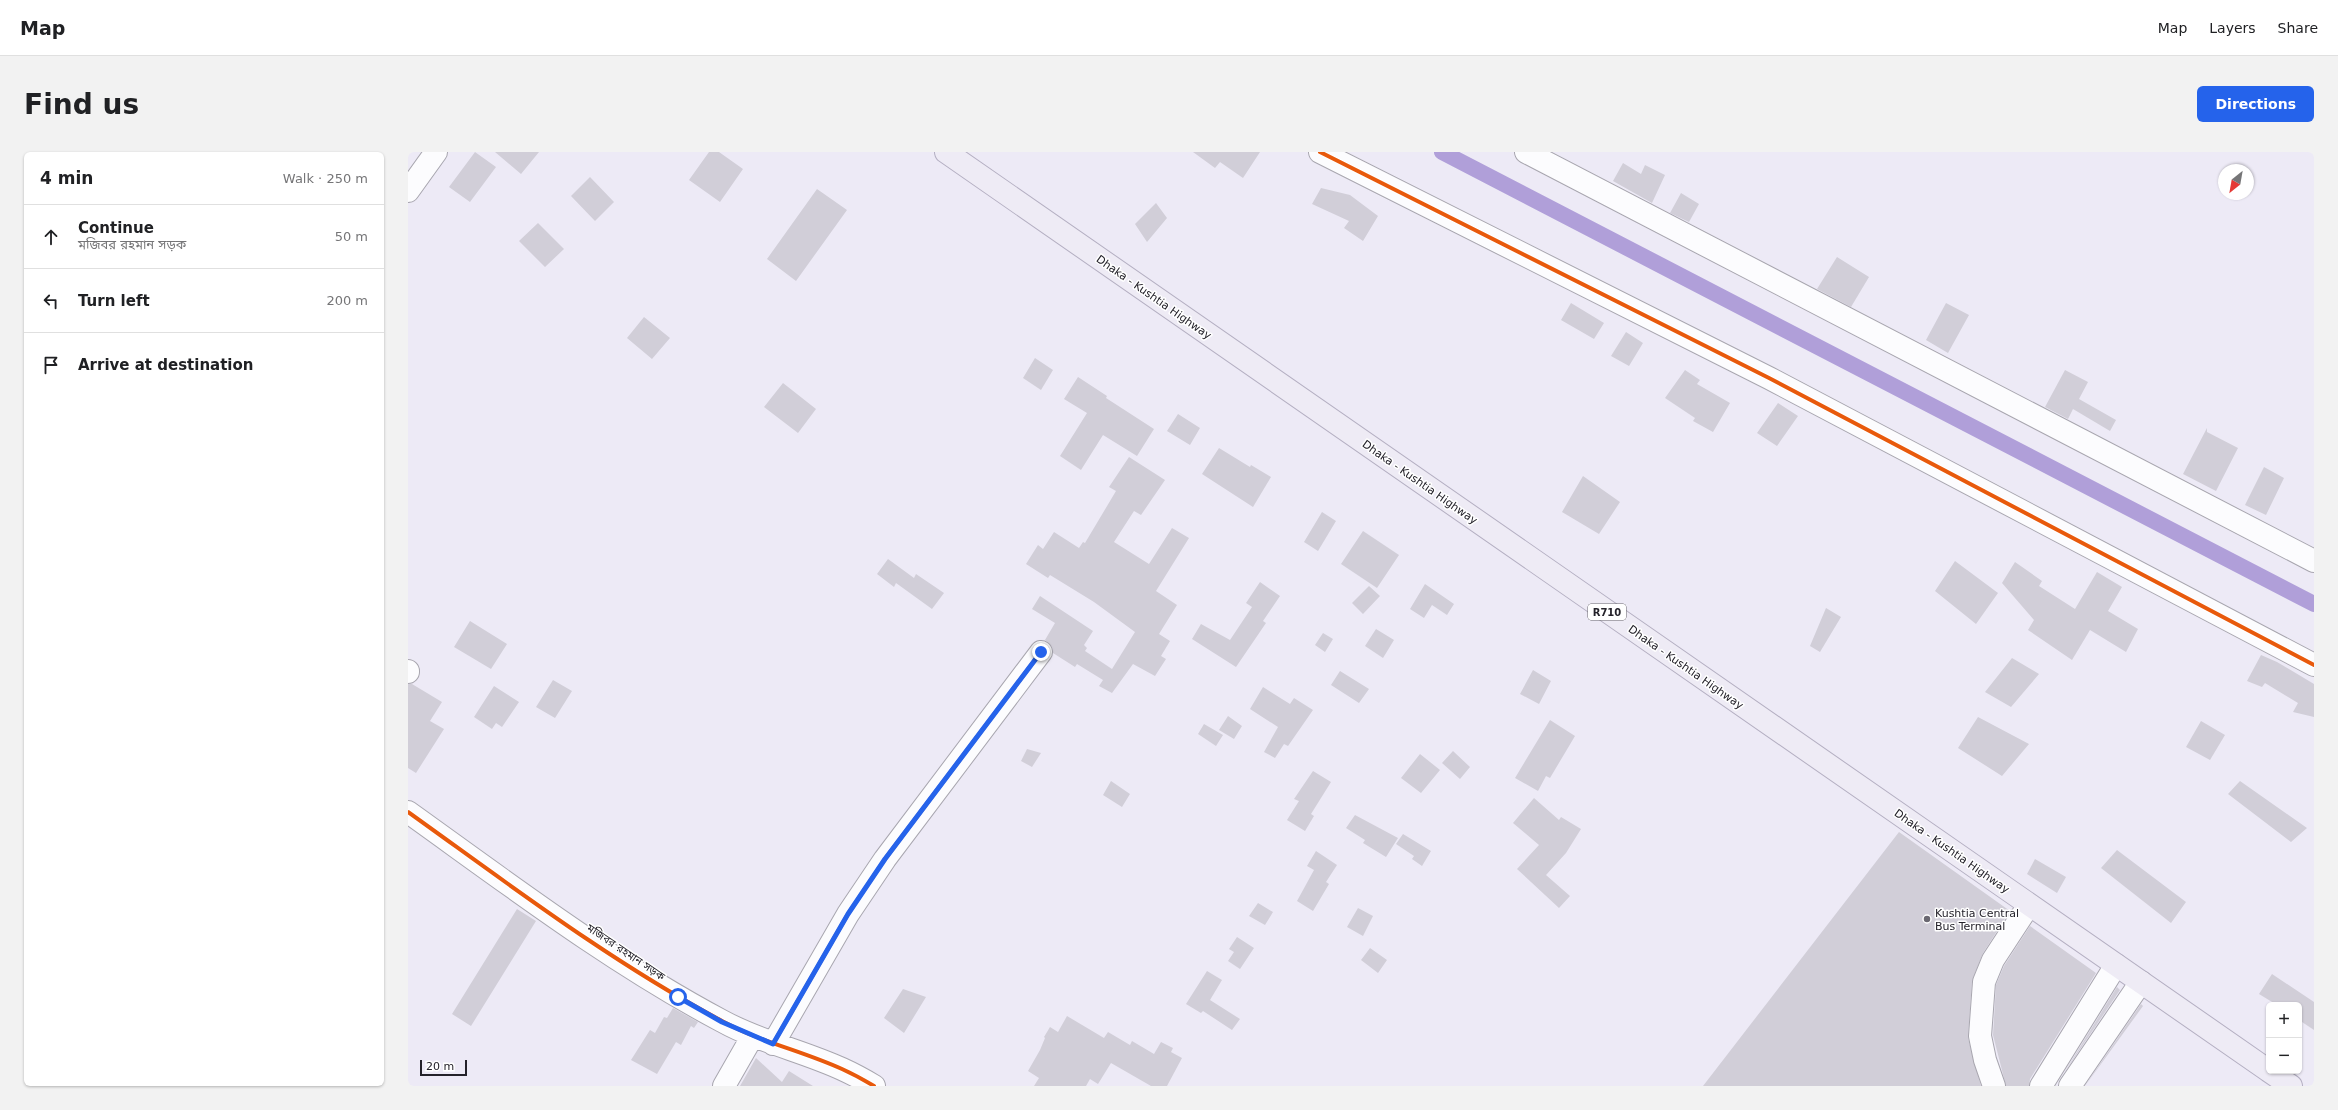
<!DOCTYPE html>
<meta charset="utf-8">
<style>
:root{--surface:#fff;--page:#f2f2f2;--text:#202124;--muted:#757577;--line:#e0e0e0;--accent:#2563eb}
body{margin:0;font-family:"DejaVu Sans","Noto Sans Bengali",sans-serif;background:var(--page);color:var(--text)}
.controls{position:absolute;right:12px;bottom:12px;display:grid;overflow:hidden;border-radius:6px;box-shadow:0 1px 3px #0004}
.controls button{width:36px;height:36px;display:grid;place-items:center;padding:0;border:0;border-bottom:1px solid var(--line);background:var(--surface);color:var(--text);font:20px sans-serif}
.compass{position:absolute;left:1810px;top:12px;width:36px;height:36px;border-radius:50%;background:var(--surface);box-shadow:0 1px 3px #0004;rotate:211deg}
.scale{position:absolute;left:12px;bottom:10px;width:47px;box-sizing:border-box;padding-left:4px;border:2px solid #24222a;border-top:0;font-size:11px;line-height:14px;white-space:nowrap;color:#24222a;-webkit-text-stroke:3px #fff;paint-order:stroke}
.stop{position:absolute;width:12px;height:12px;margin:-9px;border:3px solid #2563eb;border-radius:50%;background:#fff}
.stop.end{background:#2563eb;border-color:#fff;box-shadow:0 1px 4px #0008}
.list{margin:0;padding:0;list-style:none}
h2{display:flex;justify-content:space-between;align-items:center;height:52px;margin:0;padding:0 16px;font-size:17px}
h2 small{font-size:13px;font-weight:400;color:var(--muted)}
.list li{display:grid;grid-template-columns:26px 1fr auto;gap:12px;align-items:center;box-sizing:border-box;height:64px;padding:0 16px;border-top:1px solid var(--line)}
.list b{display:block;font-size:15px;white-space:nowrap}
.list p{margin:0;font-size:13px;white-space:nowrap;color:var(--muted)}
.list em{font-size:13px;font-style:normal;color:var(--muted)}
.icon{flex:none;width:22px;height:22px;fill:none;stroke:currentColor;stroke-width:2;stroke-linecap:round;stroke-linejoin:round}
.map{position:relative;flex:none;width:1906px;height:934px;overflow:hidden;border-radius:6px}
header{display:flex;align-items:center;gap:24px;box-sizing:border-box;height:56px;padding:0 20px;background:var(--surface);border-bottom:1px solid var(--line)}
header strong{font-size:19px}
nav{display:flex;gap:22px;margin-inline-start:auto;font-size:14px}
.intro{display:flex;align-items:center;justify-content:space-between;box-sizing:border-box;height:96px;padding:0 24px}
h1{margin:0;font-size:28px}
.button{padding:10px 18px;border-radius:6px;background:var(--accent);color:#fff;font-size:14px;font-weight:700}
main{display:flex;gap:24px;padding:0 24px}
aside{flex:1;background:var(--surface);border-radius:6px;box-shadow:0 1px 3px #0004}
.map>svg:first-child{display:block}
</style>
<header>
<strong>Map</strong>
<nav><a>Map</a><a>Layers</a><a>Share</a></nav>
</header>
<div class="intro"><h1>Find us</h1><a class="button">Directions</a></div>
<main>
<aside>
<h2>4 min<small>Walk · 250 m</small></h2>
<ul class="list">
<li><svg class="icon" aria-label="ahead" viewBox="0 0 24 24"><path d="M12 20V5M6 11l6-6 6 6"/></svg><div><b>Continue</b><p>মজিবর রহমান সড়ক</p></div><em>50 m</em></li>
<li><svg class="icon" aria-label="left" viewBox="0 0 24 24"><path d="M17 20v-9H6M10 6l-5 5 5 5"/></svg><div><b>Turn left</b></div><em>200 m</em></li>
<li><svg class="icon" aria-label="arrive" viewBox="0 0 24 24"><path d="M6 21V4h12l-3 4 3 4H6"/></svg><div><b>Arrive at destination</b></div></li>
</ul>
</aside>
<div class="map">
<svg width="1906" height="934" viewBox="0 0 1906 934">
<rect width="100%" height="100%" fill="#edeaf6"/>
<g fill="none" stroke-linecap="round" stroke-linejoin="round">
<path stroke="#b09fd9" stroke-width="16" d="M1034,0L1906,452"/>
</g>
<path fill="#d1ced8" d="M67,0L88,15L62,50L41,35Z
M87,0H131L113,22Z
M301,0H311L335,17L312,50L281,28Z
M785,0H852L835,26L812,10L807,16Z
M1215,11L1233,22L1237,13L1257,23L1244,51L1205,29Z
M182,25L206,50L187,69L163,44Z
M913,36L942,43L970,64L955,89L936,76L941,69L904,52Z
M409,37L439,58L388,129L359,107Z
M1273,41L1291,52L1281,70L1262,61Z
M748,51L759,66L739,90L727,72Z
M130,71L156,97L137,115L111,89Z
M1429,105L1461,125L1443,155L1409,137Z
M1163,151L1196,171L1186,187L1153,168Z
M1538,151L1561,163L1540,201L1518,188Z
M236,165L262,186L244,207L219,186Z
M1218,180L1235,191L1221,214L1203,204Z
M627,206L645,218L633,238L615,226Z
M1277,218L1292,228L1289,232L1322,251L1305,280L1285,269L1287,266L1257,246Z
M1657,218L1680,230L1671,247L1708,268L1702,279L1665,257L1660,267L1637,255Z
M670,225L699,244L698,246L746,277L729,304L695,283L673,318L652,304L679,261L656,247Z
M375,231L408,257L390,281L356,255Z
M1370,251L1390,264L1369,294L1349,281Z
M770,262L792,276L782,293L759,279Z
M1799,276V280L1830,296L1808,339L1775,322Z
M811,296L842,315L843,313L863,325L845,355L794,322Z
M721,305L757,328L733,363L726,359L706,390L741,412L764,376L781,386L748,439L769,453L751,482L762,489L753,504L758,507L747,524L725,512L704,541L691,534L695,528L669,512L667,515L645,501L644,495L637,488L647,471L624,457L632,444L685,479L676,493L679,496L677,499L704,517L727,480L686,450L642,423L640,426L618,412L630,393L635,397L646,380L671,396L675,390L677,391L708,339L701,335Z
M1856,315L1876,326L1858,363L1837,353Z
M1175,324L1212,350L1191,382L1154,360Z
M914,360L928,369L910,399L896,390Z
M955,379L991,403L969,436L933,412Z
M480,407L506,426L508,422L536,441L524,457L488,431L486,435L469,422Z
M1547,409L1590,441L1568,472L1527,439Z
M1607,410L1634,429L1631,434L1667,457L1689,420L1714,435L1700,459L1730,477L1718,500L1682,478L1664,508L1620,478L1626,468L1594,431Z
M852,430L872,444L855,469L858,471L828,515L784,487L793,472L822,488L844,455L838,451Z
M1017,432L1046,452L1039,463L1024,453L1016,466L1002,457Z
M961,434L972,444L955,462L944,451Z
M1418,456L1433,465L1412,500L1402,494Z
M62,469L99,492L83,517L46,495Z
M968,477L986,488L975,506L957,494Z
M915,481L925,487L917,500L907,493Z
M1853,503L1869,510L1906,532V565L1885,560L1890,551L1857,531L1854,535L1839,529Z
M1604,506L1631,522L1603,555L1577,540Z
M1125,518L1143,529L1131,552L1112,542Z
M932,519L961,537L951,551L923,533Z
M145,528L164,539L147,566L128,555Z
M0,532H4L34,550L22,569L36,577L8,621L0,616Z
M86,534L111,550L94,575L88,571L84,577L66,565Z
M855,535L882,552L886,546L905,558L880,594L876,592L867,606L856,600L870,575L842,557Z
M820,564L834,574L826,587L811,578Z
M1570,565L1621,592L1594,624L1550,596Z
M1142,568L1167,584L1142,626L1138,624L1130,639L1107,626Z
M1793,569L1817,583L1802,608L1778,595Z
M796,572L815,583L808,594L790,582Z
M619,597L633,601L624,615L613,609Z
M1045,599L1062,615L1052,627L1034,611Z
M1012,602L1032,618L1013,641L993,626Z
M905,619L923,630L903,662L906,664L897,679L879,668L891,649L886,647Z
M703,629L722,642L714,655L695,643Z
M1832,629L1899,676L1883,690L1820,642Z
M1126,646L1151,668L1153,665L1173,677L1158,701L1138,723L1162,744L1151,756L1109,717L1131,693L1105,671Z
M947,663L990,686L978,705L955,691L957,688L938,676Z
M1491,680L1602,759L1575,801L1564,829L1560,886L1573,934H1295Z
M995,682L1023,699L1014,714L1004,707L1006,704L988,692Z
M1709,698L1778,750L1763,771L1693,716Z
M908,699L929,713L918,730L921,732L905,759L889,749L906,718L899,714Z
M1627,707L1658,725L1649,741L1619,722Z
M850,751L865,760L857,773L841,764Z
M950,756L965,764L955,784L939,775Z
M109,757L128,769L63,874L44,862Z
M1622,774L1688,821L1622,927L1621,934H1598L1585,883L1588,833L1596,814Z
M829,785L846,796L832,817L820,809L826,800L821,797Z
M962,796L979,808L970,821L953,808Z
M799,819L814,828L802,848L832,867L824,878L795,859L793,861L778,852Z
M1864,822L1906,850V878L1891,868V853H1869L1851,842Z
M1709,835L1712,838L1656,921Z
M495,837L518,845L496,881L476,866Z
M1733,852L1735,854L1677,934Z
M265,856L290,870L286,876L283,874L273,893L268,890L249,922L223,908L242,878L247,881L256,865L259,866Z
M659,864L696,886L700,880L722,893L724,889L746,902L753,890L765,896L763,900L774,906L759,934H743L703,911L690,932L682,927L678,934H626L631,926L620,919L632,898L637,886L636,885L642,875L650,880Z
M348,906L374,930L381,919L405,934H332Z"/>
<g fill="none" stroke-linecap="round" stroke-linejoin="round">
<defs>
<path id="minor" d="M912,0L1361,226L1906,513
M1118,0L1906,409
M0,39L28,0
M0,519V520
M0,660C102,733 203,810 314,869C352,890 395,899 434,917C445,922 456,928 466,934
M365,892L440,762L477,707L633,500
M316,934L344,885
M1586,934L1577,908L1572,884L1576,830L1585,808L1621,753
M1633,934L1708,813
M1662,934L1733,830"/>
<path id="major" d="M538,0L1861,919
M1861,919L1883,934"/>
</defs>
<use href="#minor" stroke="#a8a6af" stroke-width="24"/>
<use href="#major" stroke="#b4afc2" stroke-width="24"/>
<use href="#minor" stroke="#fcfcfe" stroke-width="22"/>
<use href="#major" stroke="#eeebf5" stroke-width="22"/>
<defs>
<path id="cycleway" d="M912,0L1361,226L1906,513
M0,660C102,733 203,810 314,869C352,890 395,899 434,917C445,922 456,928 466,934
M365,892L440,762L477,707L633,500"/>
</defs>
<use href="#cycleway" stroke="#fff" stroke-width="6"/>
<use href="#cycleway" stroke="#e8590c" stroke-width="4"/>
</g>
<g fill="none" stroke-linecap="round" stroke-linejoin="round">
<path stroke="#2563eb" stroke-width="5" d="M270,845L314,870L365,892L440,762L477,707L633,500"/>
</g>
<circle fill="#6a6871" stroke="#fff" stroke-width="1.5" cx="1519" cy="767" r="4"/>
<g text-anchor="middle" stroke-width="3" stroke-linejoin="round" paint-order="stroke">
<rect fill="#fff" stroke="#66646a" stroke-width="1" x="1180" y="452" width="38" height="16" rx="3"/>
<g font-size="10" font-weight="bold" fill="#24222a">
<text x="1199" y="464">R710</text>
</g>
<g font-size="11" fill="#24222a" stroke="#fff">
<text transform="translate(746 145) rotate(35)" y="4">Dhaka - Kushtia Highway</text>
<text transform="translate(1012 330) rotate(35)" y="4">Dhaka - Kushtia Highway</text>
<text transform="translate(1278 515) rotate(35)" y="4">Dhaka - Kushtia Highway</text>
<text transform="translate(1544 699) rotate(35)" y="4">Dhaka - Kushtia Highway</text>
<text transform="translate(218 800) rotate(34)" y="4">মজিবর রহমান সড়ক</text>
</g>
<g font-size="11" fill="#24222a" stroke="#fff" text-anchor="start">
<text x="1527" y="765">Kushtia Central<tspan x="1527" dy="13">Bus Terminal</tspan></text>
</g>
</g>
</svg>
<div class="controls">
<button>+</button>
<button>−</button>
</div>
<svg class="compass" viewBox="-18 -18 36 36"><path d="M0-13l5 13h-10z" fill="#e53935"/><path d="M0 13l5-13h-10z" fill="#757577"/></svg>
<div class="scale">20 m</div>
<div class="stop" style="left:270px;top:845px"></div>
<div class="stop end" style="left:633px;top:500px"></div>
</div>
</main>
